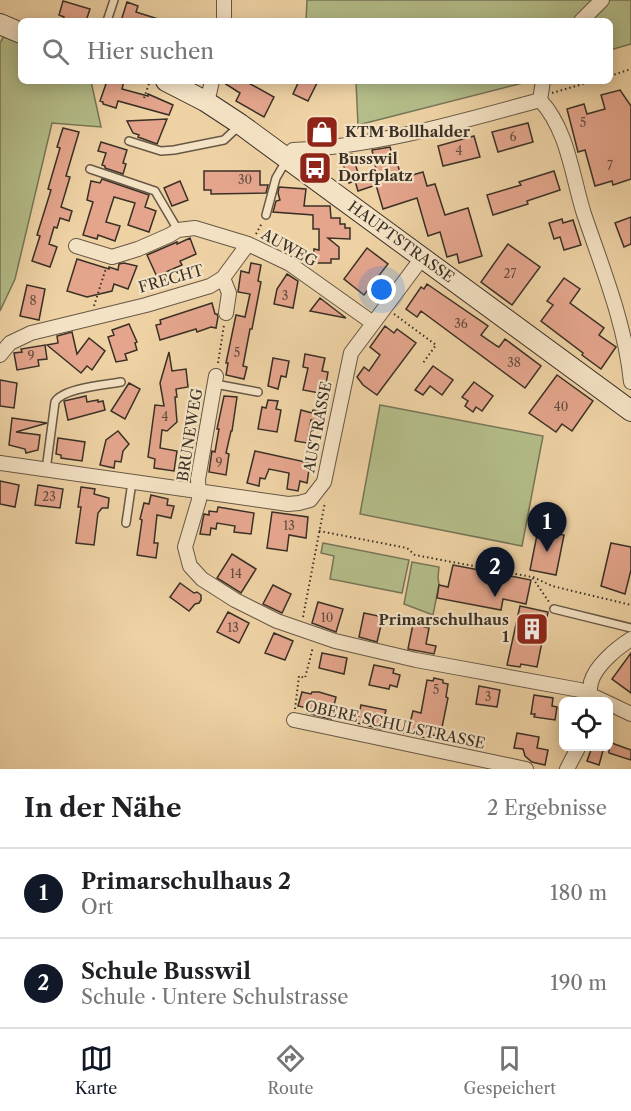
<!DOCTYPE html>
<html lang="de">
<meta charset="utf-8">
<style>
:root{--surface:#fff;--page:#f2f2f2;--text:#202124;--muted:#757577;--line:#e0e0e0;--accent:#111827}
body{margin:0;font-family:"Libre Caslon Text",serif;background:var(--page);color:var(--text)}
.controls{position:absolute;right:18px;bottom:18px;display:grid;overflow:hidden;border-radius:9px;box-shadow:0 3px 15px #0003}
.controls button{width:54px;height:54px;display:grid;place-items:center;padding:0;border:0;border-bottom:2px solid var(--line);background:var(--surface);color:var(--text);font:30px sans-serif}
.you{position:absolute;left:382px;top:290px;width:21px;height:21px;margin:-15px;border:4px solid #fff;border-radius:50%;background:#1a73e8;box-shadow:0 0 0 9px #1a73e833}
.badge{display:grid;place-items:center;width:39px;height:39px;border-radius:50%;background:var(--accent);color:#fff;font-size:20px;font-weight:700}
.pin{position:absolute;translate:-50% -50px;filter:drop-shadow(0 2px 3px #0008)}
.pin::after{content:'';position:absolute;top:32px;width:21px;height:18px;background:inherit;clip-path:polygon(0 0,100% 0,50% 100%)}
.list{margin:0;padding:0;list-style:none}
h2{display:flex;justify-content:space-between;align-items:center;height:78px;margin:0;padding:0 24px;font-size:26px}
h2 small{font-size:20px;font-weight:400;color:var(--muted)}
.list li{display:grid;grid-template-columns:39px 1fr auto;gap:18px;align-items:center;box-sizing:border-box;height:90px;padding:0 24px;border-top:2px solid var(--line)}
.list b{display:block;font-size:22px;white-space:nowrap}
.list p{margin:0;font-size:20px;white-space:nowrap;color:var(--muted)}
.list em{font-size:20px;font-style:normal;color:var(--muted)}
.icon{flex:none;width:33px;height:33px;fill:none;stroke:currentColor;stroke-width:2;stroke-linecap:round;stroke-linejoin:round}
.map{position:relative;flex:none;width:631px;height:769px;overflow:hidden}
.search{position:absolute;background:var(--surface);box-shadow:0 3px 15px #0003;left:18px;right:18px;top:18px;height:66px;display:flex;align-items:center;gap:15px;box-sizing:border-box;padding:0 21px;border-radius:9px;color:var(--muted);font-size:22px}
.sheet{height:258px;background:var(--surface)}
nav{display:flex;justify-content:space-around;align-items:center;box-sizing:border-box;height:84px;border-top:2px solid var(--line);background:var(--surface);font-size:16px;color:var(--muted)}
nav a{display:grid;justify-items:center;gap:3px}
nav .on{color:var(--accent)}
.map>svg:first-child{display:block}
</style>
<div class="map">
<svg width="631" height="769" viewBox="0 0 631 769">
<rect width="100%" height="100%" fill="#eed2a4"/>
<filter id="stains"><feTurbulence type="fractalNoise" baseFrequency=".00333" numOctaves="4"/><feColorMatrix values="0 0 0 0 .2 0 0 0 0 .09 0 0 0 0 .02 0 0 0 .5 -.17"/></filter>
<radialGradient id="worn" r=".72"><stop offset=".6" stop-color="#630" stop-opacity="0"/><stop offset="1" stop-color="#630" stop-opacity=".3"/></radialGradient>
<path fill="#b4bd89" stroke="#777658" stroke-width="1.5" d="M307,0H631V44L610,50V21H306Z
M4,36L21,41V81H91L101,127L52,123L15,279L0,311V43Z
M354,81H531L358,125L356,82Z
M380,405L543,436L522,546L360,514Z
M323,543L409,560L402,593L330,579L334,556L321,553Z
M412,562L439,567L438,577L439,585L433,615L404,604Z"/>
<path fill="#e4a58c" stroke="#3a3026" stroke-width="1.5" d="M63,1L90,9L86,21H63L64,17L59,15Z
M127,2L138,6L136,12L158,19L157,21H121Z
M107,81H124L122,89L148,96V94L173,105L169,115L118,101L116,108L103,104V102L100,101Z
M221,81H245L274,97L264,117L236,101L240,93Z
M299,81H318L308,101L293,94Z
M620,90L631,106V179L613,185L612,181L595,186L585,150L578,152L567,109L584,104L587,114L605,109L601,95Z
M167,119L157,144L138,137L139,135L133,133L127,121Z
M335,120L337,137L309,140L307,124Z
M528,123L533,142L498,152L492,132Z
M63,128L79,132L66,176L70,177L61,207L72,211L69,221L60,218L57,228L54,227L49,244L57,247L50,267L32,261L40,236L37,235L51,190L48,189L60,148L57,147Z
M474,136L480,157L443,166L438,146Z
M101,142L127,150L123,163L126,164L123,174L105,168V166L102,165L106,153L98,151Z
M390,147L395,164L397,163L402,178L423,172L427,186L435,184L445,215L468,208L482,256L459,263L457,254L447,257L440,232L428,236L417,198L383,209L376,185L358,191L355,181L349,183L341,157L352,154L360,179L377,173L372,150Z
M204,171H260V185H268L266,193L211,194V190H204Z
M554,171L560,190L527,201L528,204L493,215L487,195L521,185L519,182Z
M102,179L149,195L145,207L156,211L149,232L128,225L135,203L114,197L106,222L120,226L115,241L98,235L97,239L83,235L93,202L87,200L91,181L100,183Z
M180,181L188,200L172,206L164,188Z
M279,187L306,189L304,206H330L331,218H340V224H345V228H350V239L328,238L339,247V259H331V263H313L314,249L319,250V229H313V215L273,212L276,201L280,200L278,193Z
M631,217V244L624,247L615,223Z
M562,219L563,223L573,220L581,245L564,250L560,237L554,239L549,223Z
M190,238L196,254L180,261L182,265L166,272L167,275L158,279L147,255L177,242V244Z
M508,244L540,267L512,305L481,282Z
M367,248L388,264L364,295L344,279Z
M77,259L109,269V267L118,270L119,264L124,263L137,266L128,289L114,284L112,291L87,297L67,291Z
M251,263L261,265L258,281L261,282L252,329H250L243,366L247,367L244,379L226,375L228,363H226L236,315L245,317L250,294L238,292L241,271L249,273Z
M287,274L298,281L293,308L274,304L277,289Z
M564,278L580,289L570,303L604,328L599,335L616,347L601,369L582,355L583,353L541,321L553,305L547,301Z
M427,284L488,326L481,335L497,346L499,347L505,339L541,366L525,388L421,311L417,317L406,309L421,287L424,289Z
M27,285L45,289L39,320L20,316Z
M320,298L329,305L346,318L310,311Z
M212,303L215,314H217L218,317L216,328L211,327L197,332L196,329L160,340L156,325L161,324L160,320Z
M129,324L137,342L135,343L137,350L125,354L127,360L116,362L108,337L114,335L112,330Z
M385,326L394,333L397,329L416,343L377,395L363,385L357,377L364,367L369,371L380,355L370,347Z
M72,332L77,354L89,338L105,351L92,370L87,366L81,373L47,345L58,343L57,336Z
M45,345L47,359L38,360L39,366L17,370L14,353L22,352L21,349Z
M169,352L172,371L186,369L188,387L176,389L177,397H175L177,422L167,431L162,430L160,448L177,451L174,471L154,468L155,459L148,457L155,405L164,406L160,383Z
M305,354L325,358L322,371L328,372L326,384H321L319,393L303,390L308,368L303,367Z
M273,358L289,361L286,377L281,376L278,389L268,386Z
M433,366L453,380L442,395L430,386L423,395L415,390Z
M557,375L593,401L572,431L562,424L556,432L529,413Z
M0,380L17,383L14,408L0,406Z
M474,382L493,396L482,411L476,407L473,412L465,406L468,401L462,397Z
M129,383L140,389L125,419L111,411Z
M86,396L87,402L98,400V402L103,401L105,410L68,420L64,401Z
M224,396L237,397L232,431H231L226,453L229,454L226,475L209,472L212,451L215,452L219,429H217Z
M268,400L278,401L276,409L281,410L277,432L258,429L262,407L266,408Z
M301,410L312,413L313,410L324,412L321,422L311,420L307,443L295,441Z
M12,418L47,423L16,432L40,435L38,450L26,453L25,449L9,445Z
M118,431L129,444L123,451L121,462L115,461L114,468L100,465L106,440Z
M58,438L85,442L82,461L61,458V455L56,454Z
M255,451L310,463L307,483L300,481L298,491L287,489L289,473L269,469L265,479L260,478L259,486L247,483Z
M0,481L19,485L15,507L0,504Z
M38,485L63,489L60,508L35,505Z
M81,487L95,489L94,494L109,498L108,508H102L98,513L94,545L76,543L81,507H78Z
M151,495L168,499L167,505L174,506L171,518L157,515L154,543H158L156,558L137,555L142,520L140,519L144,503L149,504Z
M218,507L254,513L251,534L234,532L235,526L217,523L216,529L211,528L210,535L200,534L204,514L209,515V511L217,512Z
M272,512L308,517L306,538L289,535L287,551L267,548Z
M538,530L564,535L556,575L530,570Z
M611,543L631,547V570L625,594L601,586Z
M232,554L256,569L241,593L217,578Z
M453,565L531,580L526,604L503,599L501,610L437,598L439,585L448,587Z
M180,583L194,593L197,592L201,595V600L199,603L195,604L189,611L170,597Z
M273,585L291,594L282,613L263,604Z
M318,602L343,609L336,632L312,623Z
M520,606L548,612L537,667L521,664L520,667L507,665Z
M228,612L249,623L239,643L217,632Z
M364,613L383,617L377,642L359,637Z
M413,624L429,628L426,644L436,646L434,654L408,649Z
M274,633L293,641L285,660L265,653Z
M322,653L347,658L344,674L319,668Z
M631,653V693L612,679Z
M374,665L394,669L393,673L400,675L397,687L390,685L389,689L369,685Z
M434,678L443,680V683L448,684L446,697L448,698L440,737L428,734L427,738L404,733L406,722L410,723L413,711L421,713L427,680L433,681Z
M479,686L500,690L497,707L476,704Z
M302,692L311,694L312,692H319L336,697L331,719L307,713L308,708L298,706Z
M534,695L553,698L552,706L557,707L555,720L534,717L535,714H531Z
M361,705L386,710L381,729L357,723Z
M517,733L539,737L537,748L548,750L545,765L532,762L525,756L523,749L514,748Z
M609,742L631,750V760L609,753Z
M592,747H604L599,765L587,761Z"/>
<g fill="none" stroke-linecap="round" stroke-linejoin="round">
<defs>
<path id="lane" d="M107,21L114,0
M129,141L161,151L174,150L224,140L239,126
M90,169L155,191L178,230
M266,215L276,178L286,161
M215,384L258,392
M46,470L55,402C63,388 105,385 121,382
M126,523L132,482
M554,609L631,628"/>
<path id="street" d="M224,21V0
M581,21L602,0
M540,100L543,81
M205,101L209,94L212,81
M285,157L293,150C378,146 459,122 540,100C568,130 572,176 584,214C603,270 625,323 631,382
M76,246L112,257L138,249L170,235L178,230L195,228L248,244L290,264L373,323
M223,278L229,293L226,313
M0,355L10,343L31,333L146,305L210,286L223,278L248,244
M216,376L198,479L199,500L185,547L190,566L202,579L235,600L277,621L335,641L416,660L580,690L606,702
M0,463L288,504L299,503L310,500L324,482L351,353L422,258
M588,701C589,695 590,688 591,682C596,665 617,648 631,639
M608,703L631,714
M294,720L526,769
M567,769L579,746"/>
<path id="secondary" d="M0,24L21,33
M166,81L205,101L240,124L631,411"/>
</defs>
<use href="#lane" stroke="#675846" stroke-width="10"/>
<use href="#street" stroke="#675846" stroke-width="16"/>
<use href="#secondary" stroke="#3a3026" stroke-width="22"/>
<path stroke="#3a3026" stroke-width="2" stroke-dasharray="1.5 3" stroke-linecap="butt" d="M610,76L631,69
M552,93L593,81
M144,98L150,81
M256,234L262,223
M94,306L106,268
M394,314L436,345L423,363
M218,363L224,325
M319,531L407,548L415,555L532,577L549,602
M533,577L552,586L631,605
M303,617L325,502
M295,709L299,676L305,678L313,647"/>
<use href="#lane" stroke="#f4e2c4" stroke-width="7"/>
<use href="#street" stroke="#f4e2c4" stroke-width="14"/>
<use href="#secondary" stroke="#f4e2c4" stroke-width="20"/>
</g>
<defs>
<symbol id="shop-square" viewBox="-11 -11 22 22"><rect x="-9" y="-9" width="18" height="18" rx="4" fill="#8f2418" stroke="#f4e2c4"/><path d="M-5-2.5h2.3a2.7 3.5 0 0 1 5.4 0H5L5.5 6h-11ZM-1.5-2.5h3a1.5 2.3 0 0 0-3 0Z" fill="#fff"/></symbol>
<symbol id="bus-square" viewBox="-11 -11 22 22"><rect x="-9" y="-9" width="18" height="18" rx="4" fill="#8f2418" stroke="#f4e2c4"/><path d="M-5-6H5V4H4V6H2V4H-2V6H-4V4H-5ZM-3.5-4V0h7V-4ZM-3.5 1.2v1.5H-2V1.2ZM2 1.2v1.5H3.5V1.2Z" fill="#fff"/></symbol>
<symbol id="building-square" viewBox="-11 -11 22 22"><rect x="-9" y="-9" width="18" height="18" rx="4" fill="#8f2418" stroke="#f4e2c4"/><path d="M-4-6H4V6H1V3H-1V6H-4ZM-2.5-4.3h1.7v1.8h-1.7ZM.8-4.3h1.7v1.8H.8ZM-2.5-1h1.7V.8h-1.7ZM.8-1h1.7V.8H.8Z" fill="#fff"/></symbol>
</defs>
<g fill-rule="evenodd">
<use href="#shop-square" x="303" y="113" width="38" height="38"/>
<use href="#bus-square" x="296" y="149" width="38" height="38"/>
<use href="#building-square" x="513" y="610" width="38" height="38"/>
</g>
<g text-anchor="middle" stroke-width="4.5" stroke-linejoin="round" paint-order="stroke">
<g font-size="12" fill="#644d40">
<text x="583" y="127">5</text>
<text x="513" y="141">6</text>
<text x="459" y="155">4</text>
<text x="610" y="170">7</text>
<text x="245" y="184">30</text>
<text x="510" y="278">27</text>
<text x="285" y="300">3</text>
<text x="33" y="305">8</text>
<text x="461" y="328">36</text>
<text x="237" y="357">5</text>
<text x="31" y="360">9</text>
<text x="514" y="367">38</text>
<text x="561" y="411">40</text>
<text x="165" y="421">4</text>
<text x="219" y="467">9</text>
<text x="49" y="501">23</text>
<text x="289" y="530">13</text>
<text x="236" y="578">14</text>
<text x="327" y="622">10</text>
<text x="233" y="632">13</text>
<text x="436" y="694">5</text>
<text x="488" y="701">3</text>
</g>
<g font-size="15" font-weight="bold" fill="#3a3026" stroke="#f4e2c4" text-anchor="start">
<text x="345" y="137">KTM Bollhalder</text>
<text x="338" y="164">Busswil<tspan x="338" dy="17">Dorfplatz</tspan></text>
<text x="509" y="625" text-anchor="end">Primarschulhaus<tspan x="509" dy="17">1</tspan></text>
</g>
<g font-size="15" fill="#3a3026" stroke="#f4e2c4">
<text transform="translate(401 242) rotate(36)" y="5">HAUPTSTRASSE</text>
<text transform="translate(289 248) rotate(29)" y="5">AUWEG</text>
<text transform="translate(171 279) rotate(-16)" y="5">FRECHT</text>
<text transform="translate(318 427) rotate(-79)" y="5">AUSTRASSE</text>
<text transform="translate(190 435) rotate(-81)" y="5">BRUNEWEG</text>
<text transform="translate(395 725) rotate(12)" y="5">OBERE SCHULSTRASSE</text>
</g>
</g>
<rect width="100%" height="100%" filter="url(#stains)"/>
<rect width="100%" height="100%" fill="url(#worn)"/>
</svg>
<div class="controls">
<button><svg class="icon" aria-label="locate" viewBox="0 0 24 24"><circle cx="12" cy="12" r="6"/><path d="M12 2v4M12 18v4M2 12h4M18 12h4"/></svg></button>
</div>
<div class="you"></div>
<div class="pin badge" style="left:547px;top:552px">1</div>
<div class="pin badge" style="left:495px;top:597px">2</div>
<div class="search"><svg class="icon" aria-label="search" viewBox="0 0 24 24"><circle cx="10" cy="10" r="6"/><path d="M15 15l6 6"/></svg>Hier suchen</div>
</div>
<section class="sheet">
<h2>In der Nähe<small>2 Ergebnisse</small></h2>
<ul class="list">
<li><span class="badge">1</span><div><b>Primarschulhaus 2</b><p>Ort</p></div><em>180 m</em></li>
<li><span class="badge">2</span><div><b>Schule Busswil</b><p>Schule · Untere Schulstrasse</p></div><em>190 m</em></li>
</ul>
</section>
<nav>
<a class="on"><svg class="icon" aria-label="map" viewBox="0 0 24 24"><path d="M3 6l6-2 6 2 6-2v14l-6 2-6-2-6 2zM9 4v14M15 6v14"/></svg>Karte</a>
<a><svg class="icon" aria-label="directions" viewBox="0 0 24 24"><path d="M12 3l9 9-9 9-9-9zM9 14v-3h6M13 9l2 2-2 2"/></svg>Route</a>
<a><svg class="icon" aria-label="saved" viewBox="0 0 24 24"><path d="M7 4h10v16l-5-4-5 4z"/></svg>Gespeichert</a>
</nav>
